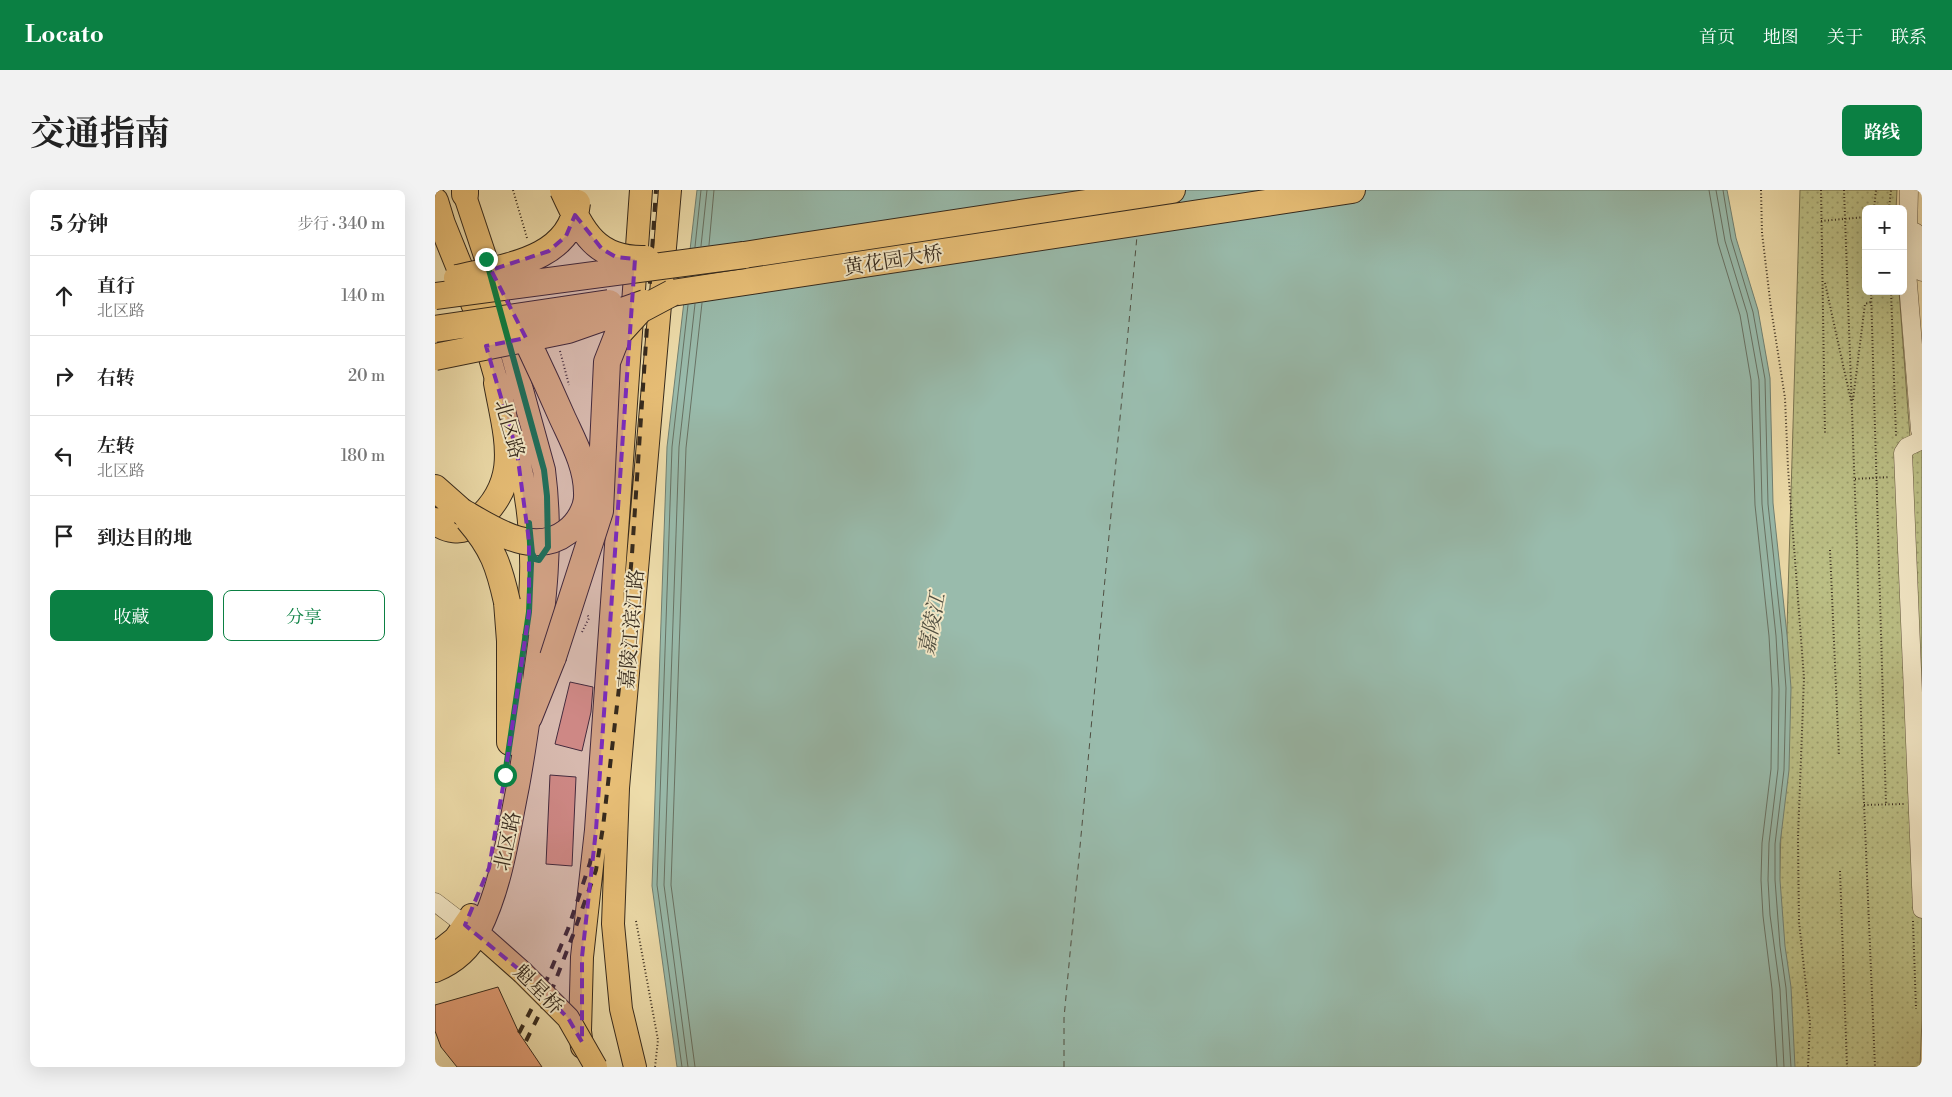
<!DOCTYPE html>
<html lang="zh">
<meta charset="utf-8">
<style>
:root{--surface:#fff;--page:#f2f2f2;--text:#222;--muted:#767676;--line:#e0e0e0;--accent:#0b8043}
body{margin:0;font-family:"Libre Bodoni","Noto Serif SC",serif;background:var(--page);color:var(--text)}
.controls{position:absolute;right:15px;top:15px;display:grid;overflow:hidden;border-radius:8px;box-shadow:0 5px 20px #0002}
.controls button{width:45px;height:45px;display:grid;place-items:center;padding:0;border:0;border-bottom:1px solid var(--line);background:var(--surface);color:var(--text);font:25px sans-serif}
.stop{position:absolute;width:15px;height:15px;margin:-11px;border:4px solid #0b8043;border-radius:50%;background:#fff}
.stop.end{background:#0b8043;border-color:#fff;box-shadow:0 1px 5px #0008}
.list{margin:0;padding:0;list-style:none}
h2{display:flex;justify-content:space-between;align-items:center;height:65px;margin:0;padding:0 20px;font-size:21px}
h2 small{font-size:16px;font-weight:400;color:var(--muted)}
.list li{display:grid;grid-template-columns:32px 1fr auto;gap:15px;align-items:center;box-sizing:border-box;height:80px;padding:0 20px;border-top:1px solid var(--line)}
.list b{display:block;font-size:19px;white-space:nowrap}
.list p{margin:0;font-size:16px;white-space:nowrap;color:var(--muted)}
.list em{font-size:16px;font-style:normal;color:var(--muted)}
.actions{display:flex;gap:10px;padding:15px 20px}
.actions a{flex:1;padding:11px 0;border:1px solid var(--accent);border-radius:8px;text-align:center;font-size:18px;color:var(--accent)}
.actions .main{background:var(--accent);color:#fff}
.icon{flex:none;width:28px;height:28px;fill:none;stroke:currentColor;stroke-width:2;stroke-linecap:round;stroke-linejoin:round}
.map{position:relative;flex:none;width:1487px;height:877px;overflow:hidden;border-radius:8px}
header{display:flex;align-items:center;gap:30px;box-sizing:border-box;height:70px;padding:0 25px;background:var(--accent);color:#fff}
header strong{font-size:24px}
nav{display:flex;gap:28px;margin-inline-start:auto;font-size:18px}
.intro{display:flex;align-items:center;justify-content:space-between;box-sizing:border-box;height:120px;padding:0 30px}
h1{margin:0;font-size:35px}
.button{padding:12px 22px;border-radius:8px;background:var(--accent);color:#fff;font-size:18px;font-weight:700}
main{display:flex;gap:30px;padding:0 30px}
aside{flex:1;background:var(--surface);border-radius:8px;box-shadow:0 5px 20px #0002}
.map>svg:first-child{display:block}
</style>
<header>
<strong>Locato</strong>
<nav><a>首页</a><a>地图</a><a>关于</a><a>联系</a></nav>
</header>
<div class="intro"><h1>交通指南</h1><a class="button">路线</a></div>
<main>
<aside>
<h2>5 分钟<small>步行 · 340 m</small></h2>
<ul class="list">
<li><svg class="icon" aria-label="ahead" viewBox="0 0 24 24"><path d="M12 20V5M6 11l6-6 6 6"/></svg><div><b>直行</b><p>北区路</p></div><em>140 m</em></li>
<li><svg class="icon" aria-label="right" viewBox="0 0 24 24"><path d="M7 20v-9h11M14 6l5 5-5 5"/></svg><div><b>右转</b></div><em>20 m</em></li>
<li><svg class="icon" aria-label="left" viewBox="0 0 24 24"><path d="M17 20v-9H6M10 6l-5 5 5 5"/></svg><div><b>左转</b><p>北区路</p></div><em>180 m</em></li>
<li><svg class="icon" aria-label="arrive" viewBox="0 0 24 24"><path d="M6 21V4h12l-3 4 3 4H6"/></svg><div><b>到达目的地</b></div></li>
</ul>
<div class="actions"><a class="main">收藏</a><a>分享</a></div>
</aside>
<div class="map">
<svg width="1487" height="877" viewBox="0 0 1487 877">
<defs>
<pattern id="park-dots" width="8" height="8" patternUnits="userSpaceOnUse" patternTransform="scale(1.25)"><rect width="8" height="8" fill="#bcc086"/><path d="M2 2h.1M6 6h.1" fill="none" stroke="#9a9c6d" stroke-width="1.8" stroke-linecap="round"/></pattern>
</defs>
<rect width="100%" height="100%" fill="#eeddab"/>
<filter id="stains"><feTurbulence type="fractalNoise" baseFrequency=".004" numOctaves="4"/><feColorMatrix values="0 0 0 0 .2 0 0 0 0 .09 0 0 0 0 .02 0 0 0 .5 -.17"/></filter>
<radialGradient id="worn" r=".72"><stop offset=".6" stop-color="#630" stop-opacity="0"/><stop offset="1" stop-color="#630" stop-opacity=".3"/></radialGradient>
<path fill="url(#park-dots)" stroke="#797552" d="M1365,0H1462L1461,19H1431V101H1464L1476,260L1487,259V829L1485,877H1339Z"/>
<path fill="#99bbac" stroke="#718173" d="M262,0H1292L1301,48L1323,120L1335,188L1338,313L1352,445L1356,498L1354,580L1345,654V690L1350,756L1356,797L1360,877H242L217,696L232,257Z"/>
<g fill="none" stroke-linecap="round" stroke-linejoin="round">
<path stroke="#687264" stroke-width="1" d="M1274,0L1283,53L1305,125L1316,190L1320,315L1334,446L1337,499L1336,579L1327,653L1326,690L1328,726L1337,799L1342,877
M1281,0L1290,51L1312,123L1324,190L1327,314L1341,446L1344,499L1343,579L1334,653L1333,690L1335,725L1345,799L1349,877
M1288,0L1296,49L1318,122L1330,189L1333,314L1347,445L1351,498L1349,580L1340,654V690L1345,756L1351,798L1356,877
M274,55L279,0
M266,56L272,0
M260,57L266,0
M247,877L222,695L237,257L253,115
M253,877L229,695L244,257L260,114
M260,877L236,695L251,258L267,113"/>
<path stroke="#4f4e41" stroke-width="1" stroke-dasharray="6 5" stroke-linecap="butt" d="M629,877V828L702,46"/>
</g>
<path fill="#e39f77" stroke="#362a1d" d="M135,492L158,497L156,522L147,561L120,554Z
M115,585L141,587L137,676L111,674Z
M63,797L84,843L107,877H22L6,857L0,841V815Z"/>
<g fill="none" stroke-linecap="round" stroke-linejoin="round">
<defs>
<path id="minor" d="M1474,0L1472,82L1485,240L1487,246
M1480,42L1487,82
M1487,250L1472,257L1468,263L1487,719
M0,712L30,735"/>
<path id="major" d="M47,140L67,210
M78,248C95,306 101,374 92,434
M31,736L43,743L87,782
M0,764L20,748L36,725
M0,781C19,773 35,760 44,741C67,695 73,645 83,596C90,558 95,521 100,483C110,416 118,349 109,280L51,69L28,0
M147,857L145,841L147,767L161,640L206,0
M200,877L186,819L178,734L183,598L235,0"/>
<path id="highway" d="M30,0V4
M0,11L7,34L41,118
M309,65L737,0
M237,103L917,0
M0,298L26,321
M0,331C11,340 27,343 38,334C89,293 72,248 62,193
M72,412L75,451V552
M94,527L118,467"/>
</defs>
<use href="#minor" stroke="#645740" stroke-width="19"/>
<use href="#major" stroke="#362a1d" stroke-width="24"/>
<use href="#highway" stroke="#362a1d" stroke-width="28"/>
<path stroke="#362a1d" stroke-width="2" stroke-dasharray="1 2.5" stroke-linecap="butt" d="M78,0L92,48
M1326,0L1327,43L1336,118L1350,208L1353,278L1369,488L1363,648L1364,732L1375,833L1373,877
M1386,0L1390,244
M1409,0L1422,359L1427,565L1440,877
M1439,19L1441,0
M1454,19L1456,0
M1386,31L1431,27
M1390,93L1416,211
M1436,101L1451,615
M1456,101L1461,246
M125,161L134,195
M1418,210L1430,114L1436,112
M1420,289L1455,287
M1395,360L1404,566
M147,442L154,428L152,424
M1429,615L1469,614
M1405,681L1412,877
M201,731L223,850L220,877
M1478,731L1481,819"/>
<use href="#minor" stroke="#f4e9c8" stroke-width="18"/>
<use href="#major" stroke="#e7be76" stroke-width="22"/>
<use href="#highway" stroke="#e7be76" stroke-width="26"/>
<path stroke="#362a1d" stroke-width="4" stroke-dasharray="9 9" stroke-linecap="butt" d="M84,843L112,789L133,739L155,673L157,662
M91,851L118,797L138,745L161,680L168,637L191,437L197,364L221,0"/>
<defs>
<path id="major-bridge" d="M87,782L133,828L161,877"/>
<path id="highway-bridge" d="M128,0C147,41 160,71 211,69
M22,88C68,77 136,71 142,13
M0,106L309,65
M0,139L174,113
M0,167L133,140L210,113
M26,321C57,339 98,368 132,342C143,334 153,318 152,303C152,276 138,251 127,227C117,204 106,180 95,157
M33,329C58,358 64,376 72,412
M118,467L165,321L172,172L183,144L205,120L237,103"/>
</defs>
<use href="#major-bridge" stroke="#362a1d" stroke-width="24" stroke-linecap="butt"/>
<use href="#highway-bridge" stroke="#362a1d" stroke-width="28" stroke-linecap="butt"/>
<use href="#major-bridge" stroke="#e7be76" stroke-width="22"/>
<use href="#highway-bridge" stroke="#e7be76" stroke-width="26"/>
</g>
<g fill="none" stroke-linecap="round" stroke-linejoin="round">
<path stroke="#0b8043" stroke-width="6" d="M51,69L109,280L112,306L113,357L104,370L100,369L97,363L94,333L96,374L94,422L70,585"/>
</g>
<path fill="#7b2cbf" fill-opacity="0.2" stroke="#7b2cbf" stroke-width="4" stroke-dasharray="10 6" stroke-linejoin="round" d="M140,25L167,59L181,67L200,69L161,640L147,767V852L133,828L87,782L30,735L54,678L70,585L94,422V351L82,262L51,156L91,148L56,80L114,61L131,46Z"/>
<g text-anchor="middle" stroke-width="4" stroke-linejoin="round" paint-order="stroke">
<g font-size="20" fill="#362a1d" stroke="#f4e9c8">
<text transform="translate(458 70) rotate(-9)" y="7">黄花园大桥</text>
<text transform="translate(75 239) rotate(74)" y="7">北区路</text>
<text transform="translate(196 439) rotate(-85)" y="7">嘉陵江滨江路</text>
<text transform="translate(72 651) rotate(-78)" y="7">北区路</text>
<text transform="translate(104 799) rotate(45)" y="7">魁星桥</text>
</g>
<g font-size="21" font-style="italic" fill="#4f4e41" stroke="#f4e9c8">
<text transform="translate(497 434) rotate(-79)" y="7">嘉陵江</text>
</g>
</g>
<rect width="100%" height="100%" filter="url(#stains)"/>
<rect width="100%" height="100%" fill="url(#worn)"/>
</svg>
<div class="controls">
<button>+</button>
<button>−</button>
</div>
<div class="stop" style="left:70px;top:585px"></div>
<div class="stop end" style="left:51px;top:69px"></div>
</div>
</main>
